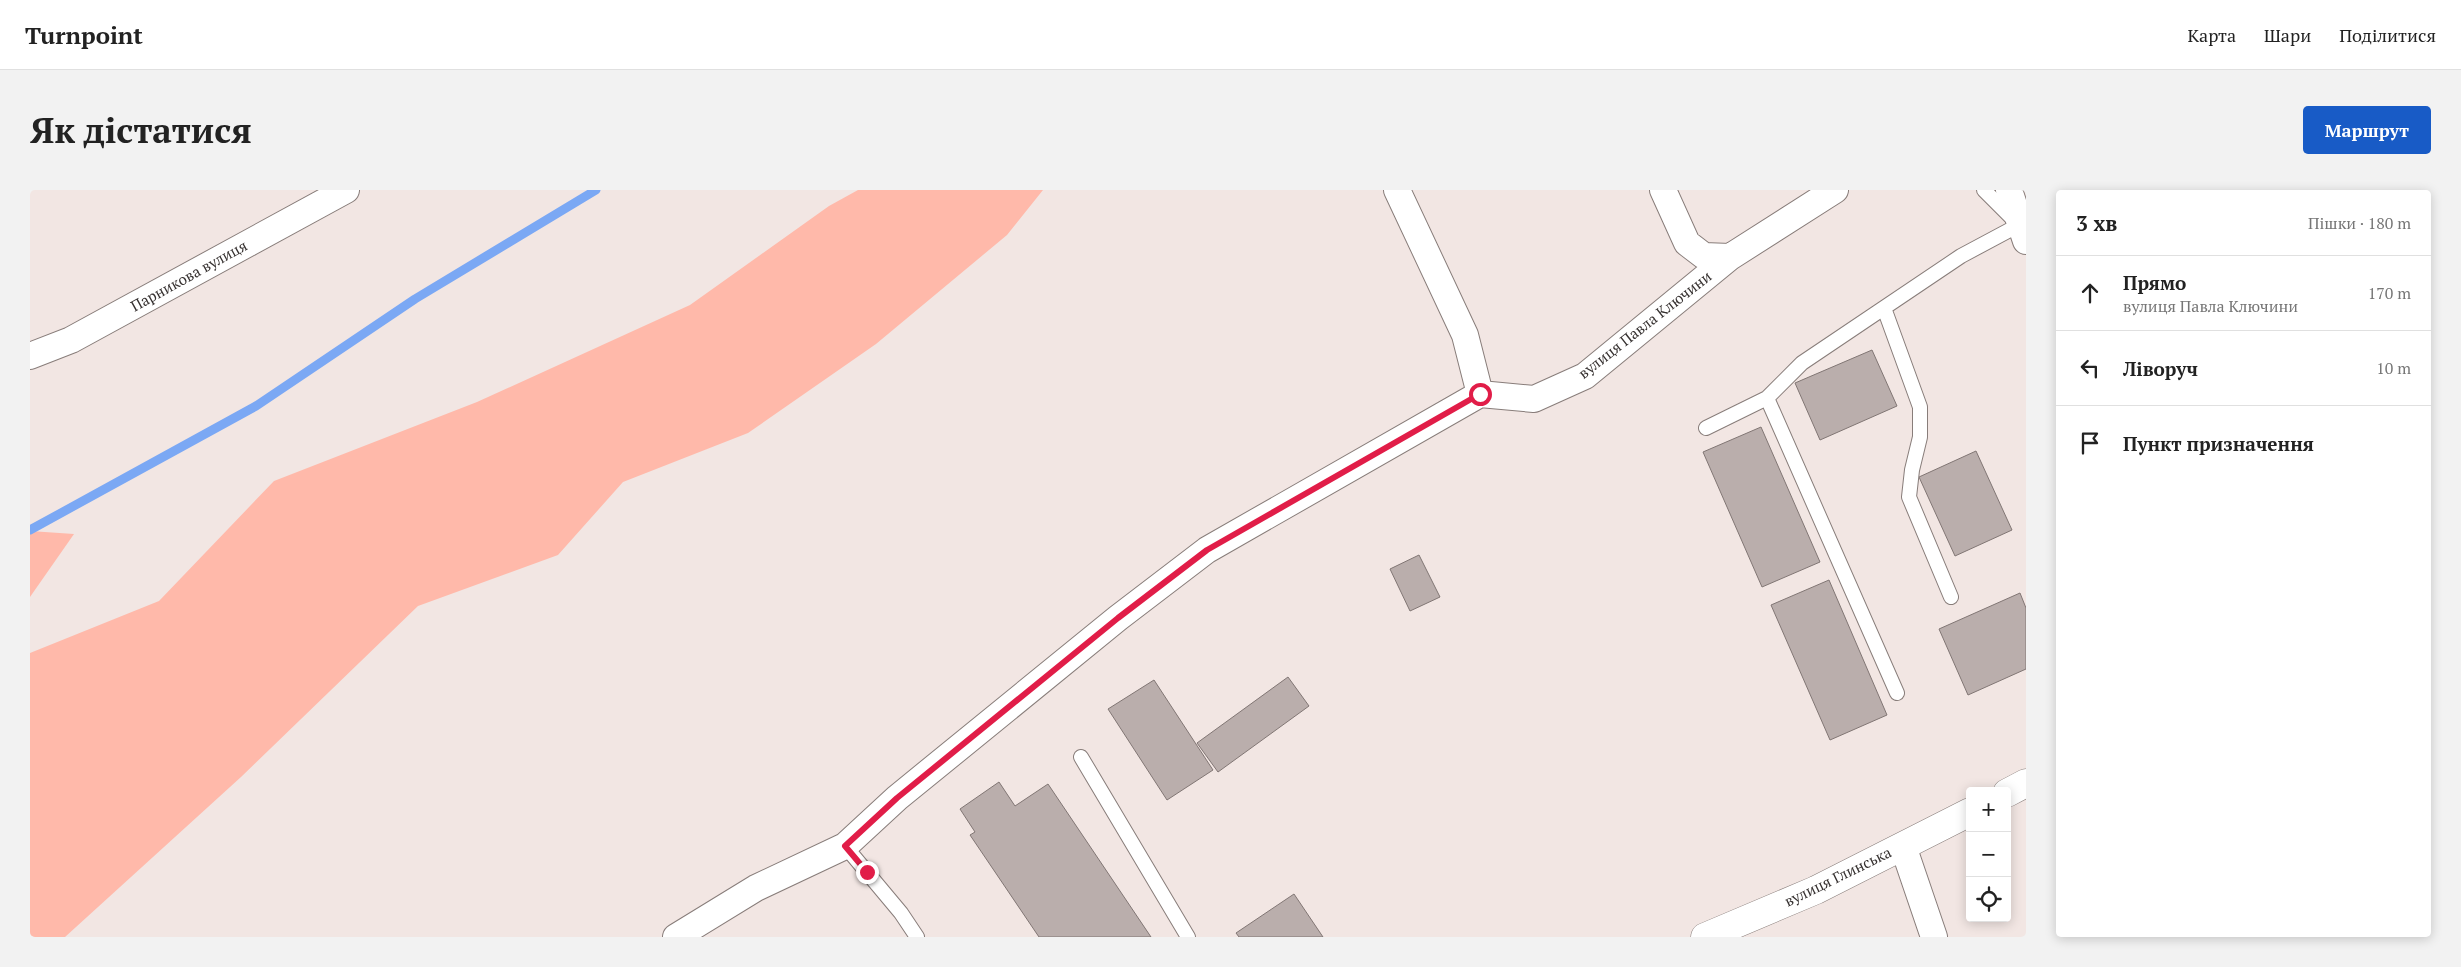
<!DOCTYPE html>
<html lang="uk">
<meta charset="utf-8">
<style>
:root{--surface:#fff;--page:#f2f2f2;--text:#222;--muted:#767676;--line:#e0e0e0;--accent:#185bc6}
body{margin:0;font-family:"PT Serif",serif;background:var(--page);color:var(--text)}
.controls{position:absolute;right:15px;bottom:15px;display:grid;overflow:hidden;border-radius:5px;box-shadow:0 2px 12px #0003}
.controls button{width:45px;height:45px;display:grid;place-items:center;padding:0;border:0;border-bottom:1px solid var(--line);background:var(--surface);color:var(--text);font:25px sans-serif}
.stop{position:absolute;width:15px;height:15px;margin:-11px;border:4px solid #e11d48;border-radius:50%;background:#fff}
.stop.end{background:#e11d48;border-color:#fff;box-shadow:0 1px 5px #0008}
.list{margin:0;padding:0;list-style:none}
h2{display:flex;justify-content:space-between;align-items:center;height:65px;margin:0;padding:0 20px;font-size:21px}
h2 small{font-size:16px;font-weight:400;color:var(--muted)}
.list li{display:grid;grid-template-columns:32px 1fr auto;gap:15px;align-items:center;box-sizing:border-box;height:75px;padding:0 20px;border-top:1px solid var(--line)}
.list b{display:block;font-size:19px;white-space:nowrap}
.list p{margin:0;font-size:16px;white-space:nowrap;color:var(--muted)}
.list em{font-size:16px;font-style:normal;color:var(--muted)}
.icon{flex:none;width:28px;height:28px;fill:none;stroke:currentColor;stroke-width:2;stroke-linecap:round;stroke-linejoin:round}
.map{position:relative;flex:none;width:1996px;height:747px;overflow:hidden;border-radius:5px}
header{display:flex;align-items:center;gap:30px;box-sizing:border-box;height:70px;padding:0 25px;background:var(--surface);border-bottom:1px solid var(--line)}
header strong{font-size:24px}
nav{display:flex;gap:28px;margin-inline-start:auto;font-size:18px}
.intro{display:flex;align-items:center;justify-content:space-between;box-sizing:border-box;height:120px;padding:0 30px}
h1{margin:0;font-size:35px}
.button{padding:12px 22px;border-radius:5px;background:var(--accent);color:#fff;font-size:18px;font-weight:700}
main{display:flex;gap:30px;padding:0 30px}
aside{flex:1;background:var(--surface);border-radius:5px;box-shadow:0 2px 12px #0003}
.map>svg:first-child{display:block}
</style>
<header>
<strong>Turnpoint</strong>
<nav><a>Карта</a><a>Шари</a><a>Поділитися</a></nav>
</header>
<div class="intro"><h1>Як дістатися</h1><a class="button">Маршрут</a></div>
<main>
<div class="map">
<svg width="1996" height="747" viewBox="0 0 1996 747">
<rect width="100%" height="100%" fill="#f2e6e3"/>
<path fill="#ffb9aa" d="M828,0H1013L977,45L846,154L718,243L593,292L528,365L388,416L211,587L35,747H0V463L129,411L244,291L447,212L660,115L799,16Z
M0,341L44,344L0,407Z"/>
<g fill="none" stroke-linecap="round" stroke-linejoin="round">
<path stroke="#7ba8f4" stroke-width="9" d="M0,340L226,216L385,109L566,0"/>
</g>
<path fill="#baaeac" stroke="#817674" d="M1842,160L1867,216L1790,250L1765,193Z
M1731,237L1790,372L1732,397L1673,262Z
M1946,261L1982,340L1925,366L1889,287Z
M1389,365L1410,407L1380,421L1360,379Z
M1799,390L1857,525L1800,550L1741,415Z
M1990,403L1996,418V479L1938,505L1909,439Z
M1258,487L1279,516L1188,582L1167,553Z
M1124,490L1183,580L1137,610L1078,519Z
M969,592L985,616L1018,594L1121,747H1009L940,645L945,642L930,619Z
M1264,704L1293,747H1209L1206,743Z"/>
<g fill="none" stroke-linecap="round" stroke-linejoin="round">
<defs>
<path id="lane" d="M1854,118L1890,217V247L1882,280L1879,307L1921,407
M1737,208L1867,503
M1676,238L1737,208L1772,173L1931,66L1989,35L1954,0
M1051,567L1158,747
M815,656L871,723L887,747"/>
<path id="street" d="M1367,0L1435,145L1450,204
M1633,0L1657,53L1674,66L1700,67
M1979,0L1996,51
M0,166L41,150L316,0
M1873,656L1904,747
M646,747L726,698L815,656L867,608L1088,428L1177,360L1450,204L1504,209L1555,186L1700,67L1805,0"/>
<path id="secondary" d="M1977,603L1996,593
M1675,747L1786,700L1940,622"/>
</defs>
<use href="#lane" stroke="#887d7a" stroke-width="16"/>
<use href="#street" stroke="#887d7a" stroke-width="28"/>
<use href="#secondary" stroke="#887d7a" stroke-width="29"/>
<use href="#lane" stroke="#fff" stroke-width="14"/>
<use href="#street" stroke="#fff" stroke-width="26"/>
<use href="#secondary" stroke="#fff" stroke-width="28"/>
</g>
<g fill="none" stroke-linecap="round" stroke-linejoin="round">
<path stroke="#e11d48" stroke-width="6" d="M837,682L815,656L867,608L1088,428L1177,360L1450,204"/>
</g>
<g text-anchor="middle" stroke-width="4" stroke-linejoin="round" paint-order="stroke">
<g font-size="15" fill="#363130" stroke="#fff">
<text transform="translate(159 86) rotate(-29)" y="5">Парникова вулиця</text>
<text transform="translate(1615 135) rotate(-38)" y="5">вулиця Павла Ключини</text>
<text transform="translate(1808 687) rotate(-26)" y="5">вулиця Глинська</text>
</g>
</g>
</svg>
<div class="controls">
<button>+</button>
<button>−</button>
<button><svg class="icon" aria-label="locate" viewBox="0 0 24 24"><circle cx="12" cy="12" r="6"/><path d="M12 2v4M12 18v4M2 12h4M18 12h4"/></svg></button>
</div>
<div class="stop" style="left:1450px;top:204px"></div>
<div class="stop end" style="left:837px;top:682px"></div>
</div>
<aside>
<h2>3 хв<small>Пішки · 180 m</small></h2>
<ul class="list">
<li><svg class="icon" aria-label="ahead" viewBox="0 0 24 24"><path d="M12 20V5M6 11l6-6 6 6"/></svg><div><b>Прямо</b><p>вулиця Павла Ключини</p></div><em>170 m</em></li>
<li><svg class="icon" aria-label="left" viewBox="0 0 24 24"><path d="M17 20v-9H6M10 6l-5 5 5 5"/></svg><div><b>Ліворуч</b></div><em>10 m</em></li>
<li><svg class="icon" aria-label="arrive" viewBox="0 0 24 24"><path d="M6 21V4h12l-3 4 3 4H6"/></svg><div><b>Пункт призначення</b></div></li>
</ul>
</aside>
</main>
